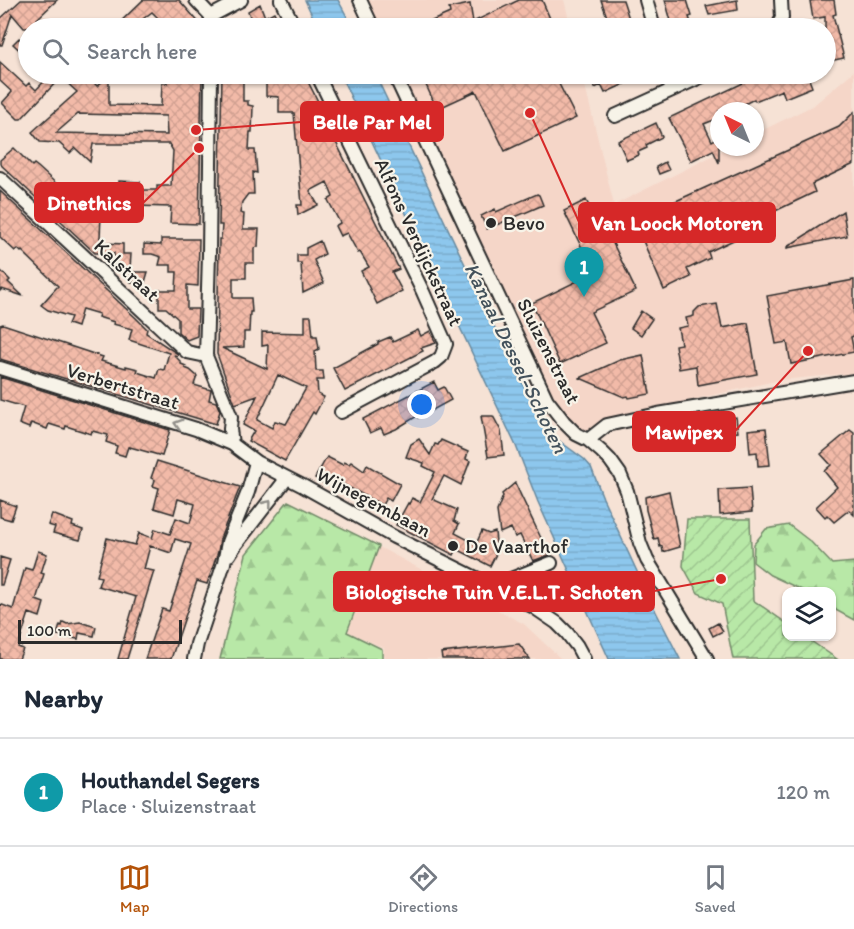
<!DOCTYPE html>
<meta charset="utf-8">
<style>
:root{--surface:#fff;--page:#f6f6f7;--text:#1f2937;--muted:#747a83;--line:#e0e1e3;--accent:#b45309}
body{margin:0;font-family:Itim,sans-serif;background:var(--page);color:var(--text)}
.controls{position:absolute;right:18px;bottom:18px;display:grid;overflow:hidden;border-radius:12px;box-shadow:0 2px 4px #0004}
.controls button{width:54px;height:54px;display:grid;place-items:center;padding:0;border:0;border-bottom:2px solid var(--line);background:var(--surface);color:var(--text);font:30px sans-serif}
.compass{position:absolute;left:710px;top:102px;width:54px;height:54px;border-radius:50%;background:var(--surface);box-shadow:0 2px 4px #0004;rotate:317deg}
.scale{position:absolute;left:18px;bottom:15px;width:164px;box-sizing:border-box;padding-left:6px;border:3px solid #2b2b2b;border-top:0;font-size:16px;line-height:21px;white-space:nowrap;color:#2b2b2b;-webkit-text-stroke:4px #f7f3e8;paint-order:stroke}
.you{position:absolute;left:422px;top:405px;width:21px;height:21px;margin:-15px;border:4px solid #fff;border-radius:50%;background:#1a73e8;box-shadow:0 0 0 9px #1a73e833}
.badge{display:grid;place-items:center;width:39px;height:39px;border-radius:50%;background:var(--accent);color:#fff;font-size:20px;font-weight:700}
.pin{position:absolute;translate:-50% -50px;filter:drop-shadow(0 2px 3px #0008)}
.pin::after{content:'';position:absolute;top:32px;width:21px;height:18px;background:inherit;clip-path:polygon(0 0,100% 0,50% 100%)}
.list{margin:0;padding:0;list-style:none}
h2{display:flex;justify-content:space-between;align-items:center;height:78px;margin:0;padding:0 24px;font-size:26px}
h2 small{font-size:20px;font-weight:400;color:var(--muted)}
.list li{display:grid;grid-template-columns:39px 1fr auto;gap:18px;align-items:center;box-sizing:border-box;height:108px;padding:0 24px;border-top:2px solid var(--line)}
.list b{display:block;font-size:22px;white-space:nowrap}
.list p{margin:0;font-size:20px;white-space:nowrap;color:var(--muted)}
.list em{font-size:20px;font-style:normal;color:var(--muted)}
.icon{flex:none;width:33px;height:33px;fill:none;stroke:currentColor;stroke-width:2;stroke-linecap:round;stroke-linejoin:round}
.map{position:relative;flex:none;width:854px;height:659px;overflow:hidden}
.search{position:absolute;background:var(--surface);box-shadow:0 2px 4px #0004;left:18px;right:18px;top:18px;height:66px;display:flex;align-items:center;gap:15px;box-sizing:border-box;padding:0 21px;border-radius:33px;color:var(--muted);font-size:22px}
.sheet{height:186px;background:var(--surface)}
nav{display:flex;justify-content:space-around;align-items:center;box-sizing:border-box;height:84px;border-top:2px solid var(--line);background:var(--surface);font-size:16px;color:var(--muted)}
nav a{display:grid;justify-items:center;gap:3px}
nav .on{color:var(--accent)}
.map>svg:first-child{display:block}
</style>
<div class="map">
<svg width="854" height="659" viewBox="0 0 854 659">
<defs>
<pattern id="forest-firs" width="22" height="20" patternUnits="userSpaceOnUse" patternTransform="scale(1.5)"><rect width="22" height="20" fill="#b8e8a7"/><path d="M5 1l3.5 6h-7zM16 11l3.5 6h-7z" fill="#9ec790"/></pattern>
<pattern id="garden-furrows" width="10" height="10" patternUnits="userSpaceOnUse" patternTransform="scale(1.5)"><rect width="10" height="10" fill="#b8e8a7"/><path d="M-1 1l2-2M0 10L10 0M9 11l2-2" fill="none" stroke="#9ec790"/></pattern>
<pattern id="water-rules" width="6" height="5" patternUnits="userSpaceOnUse" patternTransform="scale(1.5)"><rect width="6" height="5" fill="#8dc7ed"/><path d="M0 2.5h6" fill="none" stroke="#7aabcb"/></pattern>
<pattern id="building-cross-hatch" width="8" height="8" patternUnits="userSpaceOnUse" patternTransform="scale(1.5)"><rect width="8" height="8" fill="#f2baa8"/><path d="M0 0l8 8M0 8l8-8" fill="none" stroke="#d0a091"/></pattern>
</defs>
<rect width="100%" height="100%" fill="#f6e2d5"/>
<filter id="ink" filterUnits="userSpaceOnUse"><feTurbulence type="fractalNoise" baseFrequency=".0167" numOctaves="2"/><feDisplacementMap in="SourceGraphic" scale="12" xChannelSelector="R" yChannelSelector="G"/><feConvolveMatrix kernelMatrix="1 2 1 2 8 2 1 2 1" color-interpolation-filters="sRGB"/></filter>
<g filter="url(#ink)">
<path fill="#f5d6c8" d="M363,0H564L571,28H376Z
M854,71V373L780,380L611,418L579,435L545,399L397,74H582L614,205L730,147H755V134L814,105Z
M379,547L524,624L561,659H384V648L348,632Z"/>
<path fill="url(#forest-firs)" stroke="#728a69" stroke-width="1.5" d="M288,501L379,546L347,632L382,649V659H220L246,554Z
M789,525L811,542L832,564L854,562V620L832,608V592L804,591L770,575L753,562L754,544L766,529Z"/>
<path fill="url(#garden-furrows)" stroke="#728a69" stroke-width="1.5" d="M687,519H750L753,600L786,623V636L805,637L837,659H733L722,604L698,593L683,566Z"/>
<path fill="url(#water-rules)" stroke="#66899f" stroke-width="1.5" d="M305,0H338L353,28H318Z
M340,74H375L494,326L547,432L584,459L591,467L603,498L652,604L680,659H609L538,502L516,446Z"/>
<path fill="url(#building-cross-hatch)" stroke="#2b2b2b" stroke-width="1.5" fill-rule="evenodd" d="M21,0H57L37,19L47,28H24L12,14L2,45H0V19Z
M143,0H179L203,27V28H168L152,12L131,28H114Z
M519,0H542L551,21L543,25L544,28H416L450,13L449,8L470,4L473,22Z
M601,0H623L632,28H607L603,18L607,17Z
M665,0H687L692,16L689,17L693,28H673Z
M737,0L738,10L709,15L706,6Z
M816,0H834L836,14L833,15L844,58L825,62V17L813,19L810,1Z
M260,4L265,17L274,12L282,28H254L248,11Z
M19,38L28,48V58L13,44Z
M0,62L26,86L29,83L36,90L51,74H71L76,79L82,74H86L97,86L109,76V105L161,106L162,83H167V74H202L199,224L170,223L171,207L135,206L134,220H112L113,207L118,206L119,181L140,182V190H157V186H171L173,151L169,144H93L90,162L75,148L70,153L59,143L40,142L32,132L77,92L61,77L21,119H18L2,103L12,92L0,81ZM78,114L166,116L167,135L56,133Z
M222,74H243V101H248V105L253,106L252,132H250L249,150H255L257,173L253,172L254,194H248L242,202L240,213L244,214L243,229H259L258,247L254,248V263H246V278H233V298H251L252,312H250L249,332H244V347L222,348L267,369L268,345L262,346V332L305,333V316H311L313,336H317L319,349L315,351L316,371H323L324,380H317L318,394L324,397L315,414L313,412L285,461L248,441L254,431L243,425L257,396L235,404L217,354L219,239H221L222,225H219ZM278,375L306,388L286,424L275,421L272,428L257,420Z
M268,74H304L326,117L324,118L399,269L392,272L402,291L377,304L361,271L369,267L360,252L358,253L347,233L340,236L335,226L340,223L328,200L333,197L327,182L310,191L318,205L298,215L297,205H302L294,113H279V97L266,96V77H270Z
M421,74H554L576,118L505,151L476,91L437,109Z
M596,74H646L605,93L601,85L595,88L592,76Z
M762,74H775L776,76L783,74H807L812,87L785,98L782,90L755,101L754,99L737,108L739,111H719V118L704,124L712,141L719,137V163L713,150L691,161L669,118Z
M854,112V164L812,184L815,192L771,213L774,221L708,252L710,258L687,269L691,277L664,290L634,220L839,127Z
M656,123L662,137L646,145L647,148L638,152L639,155L627,160L618,141Z
M14,148L32,166L34,164L38,167L61,188L65,184L74,194L72,196L82,205H93L92,216H101L100,238H105V243L123,244V254H131L130,269L114,268V253H95L0,164V160Z
M665,162L669,170L659,174L656,167Z
M0,191L136,318L147,329L146,333L178,354L177,356L174,355L181,362V364L186,366L185,368L190,370L197,376L194,385L211,390L209,400L216,402L220,411L216,424L0,359V325L3,324L103,357L101,361L126,368V366L138,369L137,372L156,378L159,369L164,370L169,353L129,340L132,329L113,324L114,322L98,317L99,314L82,309L77,327L68,324L71,317L48,310L41,305L58,286L22,251L21,252L18,249L15,251L0,237Z
M537,194L539,195L543,205L487,229L481,216L495,209L496,212Z
M586,200L603,233L607,231L636,291L591,312L606,343L560,364L532,303L594,273L564,211Z
M843,211L847,236L787,248V247Z
M161,239H199L198,286L187,285V309H198L197,336L187,340L178,332V319L166,308H159V290H176L177,272H171V265H159L161,257L152,254H144V244L161,245Z
M320,241L325,254L314,260L324,283L303,293L301,263H297V255H306V248Z
M0,270L10,280L8,282L23,296L2,289L0,291Z
M131,272H148L145,282H131Z
M854,280V336L851,337L854,352L791,364L787,342L776,344L767,296Z
M717,304L722,328L748,323L757,374L698,385L696,366L679,369L675,345L681,344L678,328L688,326L686,318L694,316V312L699,307Z
M641,311L652,319L641,335L631,328Z
M418,330L421,336L430,331L436,343L421,348L423,351L345,391L333,368L378,344V342L390,337L393,342Z
M643,355L650,394L629,398L628,396L624,397L580,378L620,360Z
M0,377L170,430L162,456L130,447V448L128,447L125,456L115,453L117,446L106,442L108,435L92,431L91,434L66,426L65,429L49,424L47,429L31,423L29,428L19,424L24,407L0,400Z
M434,382L438,390L444,387L451,400L418,418L417,416L396,429L384,434L381,428L370,433L363,419Z
M481,416H493L501,431L504,455L488,457Z
M736,417L738,432L693,438L691,424Z
M766,428L770,465L758,466L757,452L750,453L748,430Z
M850,430L854,433V515L849,510L834,522L827,515L825,517L816,507L837,487L824,471L831,465L821,454Z
M419,439L430,455L435,444L438,445L441,440L468,452L466,459L470,461L461,485L444,476L432,499L457,510L454,521L459,524L455,533L476,544L482,531L489,534L495,532L497,552L490,566L457,549L454,555L396,525L408,503L409,504L412,498L420,502L435,472L423,466L424,463L406,457L411,444Z
M327,457L343,465L344,462L349,464L351,462L364,471L367,465L400,484L391,501L386,498L382,505L331,478L327,485L315,478Z
M157,461L240,487L220,539L218,552L207,584L197,581L171,659H145L162,609L169,611L191,544L175,539L171,553L150,546L144,569L154,571L127,659H118L136,597L98,586L101,577L97,576L107,538L135,545L139,533L152,538L155,529L170,534L176,518L190,523L195,504L178,499L174,514L154,508L159,488L153,486L155,480L151,478Z
M515,483L549,555L533,561L520,535L515,537L511,528L500,533L497,511L503,496L502,494Z
M750,488L752,512L720,515L719,490Z
M669,491L680,547L663,552L662,546L660,547L658,538L654,539L646,510L645,497Z
M0,500L16,506L11,520L0,517Z
M52,514L73,522L72,526L83,530L80,540L53,533L55,527L48,525Z
M38,551L47,554L41,573L44,574L36,600L44,603L40,617L29,613L18,647L23,649L19,659H0V604L13,609L25,568L32,570Z
M0,557L10,560L2,585H0Z
M63,622L67,624L80,622L96,627L94,636L79,633L78,639L57,635L60,625L62,626Z
M718,623L723,631L713,636L709,628Z
M519,644L530,659H442L441,653Z"/>
<g fill="none" stroke-linecap="round" stroke-linejoin="round">
<defs>
<path id="minor" d="M196,0L211,16V28
M281,0L295,28
M360,0L373,28
M646,0L654,28
M211,16L241,0
M777,28L782,18L781,0
M211,74L209,254L206,356L231,417L230,429L232,444
M317,74L423,292L446,344L441,357L435,362L341,412
M394,74L547,400L564,422L576,434L588,440L602,452L610,460L620,474L627,491L640,543L647,560L707,659
M667,74L672,90
M615,116L707,74
M0,178L187,352L206,356
M0,368L196,429L232,444L256,462L303,486L394,537L532,606L557,623L567,633L577,646L584,659
M588,440L607,425L621,422L658,414L854,381
M229,555L236,544L287,478
M500,589L511,579L551,563
M194,659L197,644L224,563L228,542L248,492L256,462"/>
</defs>
<use href="#minor" stroke="#2b2b2b" stroke-width="16"/>
<use href="#minor" stroke="#f7f3e8" stroke-width="12"/>
</g>
<defs><path id="oneway-chevron" d="M-2-3.5L2.5 0L-2 3.5" fill="none" stroke-width="1.6" stroke-linecap="round" stroke-linejoin="round" transform="scale(1.5)"/></defs>
<g stroke="#918f8a">
<use href="#oneway-chevron" transform="translate(178 424) rotate(-163)"/>
<use href="#oneway-chevron" transform="translate(268 504) rotate(-51)"/>
</g>
</g>
<g fill="#2b2b2b" stroke="#f7f3e8" stroke-width="2">
<circle cx="491" cy="223" r="6"/>
<circle cx="453" cy="546" r="6"/>
</g>
<g text-anchor="middle" stroke-width="4.5" stroke-linejoin="round" paint-order="stroke">
<g font-size="20" fill="#2b2b2b" stroke="#f7f3e8" text-anchor="start">
<text x="503" y="230">Bevo</text>
<text x="465" y="553">De Vaarthof</text>
</g>
<g font-size="20" fill="#2b2b2b" stroke="#f7f3e8">
<text transform="translate(419 242) rotate(65)" y="7">Alfons Verdijckstraat</text>
<text transform="translate(127 270) rotate(43)" y="7">Kalstraat</text>
<text transform="translate(549 351) rotate(63)" y="7">Sluizenstraat</text>
<text transform="translate(123 386) rotate(17)" y="7">Verbertstraat</text>
<text transform="translate(374 502) rotate(28)" y="7">Wijnegembaan</text>
</g>
<g font-size="21" font-style="italic" fill="#44525c" stroke="#f7f3e8">
<text transform="translate(516 358) rotate(64)" y="7">Kanaal Dessel-Schoten</text>
</g>
</g>
<path fill="none" stroke="#d62828" stroke-width="2" d="M196 130L301 122M199 148L143 203M530 113L579 222M808 351L735 431M721 579L654 591"/>
<g fill="#d62828" stroke="#f7f3e8" stroke-width="2">
<circle cx="196" cy="130" r="6"/>
<circle cx="199" cy="148" r="6"/>
<circle cx="530" cy="113" r="6"/>
<circle cx="808" cy="351" r="6"/>
<circle cx="721" cy="579" r="6"/>
</g>
<g fill="#d62828" stroke="#d62828" stroke-width="2">
<rect x="301" y="102" width="142" height="39" rx="6"/>
<rect x="35" y="183" width="108" height="39" rx="6"/>
<rect x="579" y="203" width="196" height="39" rx="6"/>
<rect x="633" y="412" width="102" height="39" rx="6"/>
<rect x="334" y="572" width="320" height="39" rx="6"/>
</g>
<g font-size="21" text-anchor="middle" font-weight="bold" fill="#fff">
<text x="372" y="129">Belle Par Mel</text>
<text x="89" y="210">Dinethics</text>
<text x="677" y="230">Van Loock Motoren</text>
<text x="684" y="439">Mawipex</text>
<text x="494" y="599">Biologische Tuin V.E.L.T. Schoten</text>
</g>
</svg>
<div class="controls">
<button><svg class="icon" aria-label="layers" viewBox="0 0 24 24"><path d="M12 4l9 5-9 5-9-5zM3 14l9 5 9-5"/></svg></button>
</div>
<svg class="compass" viewBox="-18 -18 36 36"><path d="M0-13l5 13h-10z" fill="#e53935"/><path d="M0 13l5-13h-10z" fill="#747a83"/></svg>
<div class="scale">100 m</div>
<div class="you"></div>
<div class="pin badge" style="left:584px;top:297px;background:#0f9aa8">1</div>
<div class="search"><svg class="icon" aria-label="search" viewBox="0 0 24 24"><circle cx="10" cy="10" r="6"/><path d="M15 15l6 6"/></svg>Search here</div>
</div>
<section class="sheet">
<h2>Nearby<small></small></h2>
<ul class="list">
<li><span class="badge" style="background:#0f9aa8">1</span><div><b>Houthandel Segers</b><p>Place · Sluizenstraat</p></div><em>120 m</em></li>
</ul>
</section>
<nav>
<a class="on"><svg class="icon" aria-label="map" viewBox="0 0 24 24"><path d="M3 6l6-2 6 2 6-2v14l-6 2-6-2-6 2zM9 4v14M15 6v14"/></svg>Map</a>
<a><svg class="icon" aria-label="directions" viewBox="0 0 24 24"><path d="M12 3l9 9-9 9-9-9zM9 14v-3h6M13 9l2 2-2 2"/></svg>Directions</a>
<a><svg class="icon" aria-label="saved" viewBox="0 0 24 24"><path d="M7 4h10v16l-5-4-5 4z"/></svg>Saved</a>
</nav>
